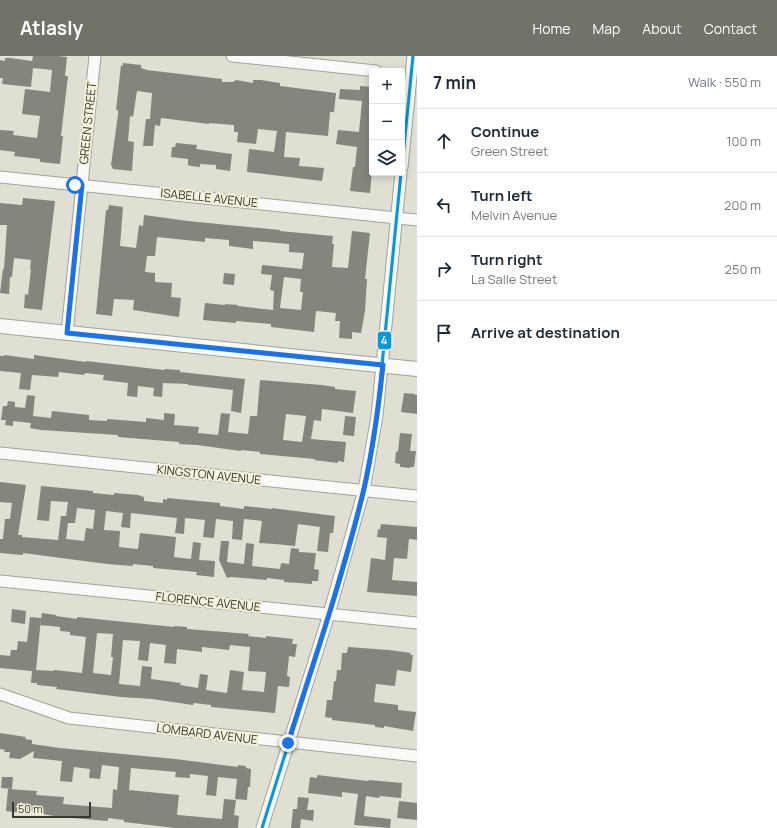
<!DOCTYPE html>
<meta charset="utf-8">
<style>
:root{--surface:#fff;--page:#f6f6f7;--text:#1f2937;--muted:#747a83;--line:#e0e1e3;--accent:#737269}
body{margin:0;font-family:Manrope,sans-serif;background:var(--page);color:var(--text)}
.controls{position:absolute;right:12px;top:12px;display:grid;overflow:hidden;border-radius:4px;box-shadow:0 2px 10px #0003}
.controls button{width:36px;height:36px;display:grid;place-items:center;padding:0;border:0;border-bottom:1px solid var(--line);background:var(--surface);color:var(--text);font:20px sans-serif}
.scale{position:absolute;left:12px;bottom:10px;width:79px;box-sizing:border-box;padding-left:4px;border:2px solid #393830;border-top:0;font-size:11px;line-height:14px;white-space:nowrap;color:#393830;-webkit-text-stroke:3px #f3f1da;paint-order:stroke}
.stop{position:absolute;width:12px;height:12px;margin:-9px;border:3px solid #1a73e8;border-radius:50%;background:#fff}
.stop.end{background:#1a73e8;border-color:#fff;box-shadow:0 1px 4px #0008}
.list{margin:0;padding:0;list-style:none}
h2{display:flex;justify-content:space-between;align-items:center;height:52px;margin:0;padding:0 16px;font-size:17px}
h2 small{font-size:13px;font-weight:400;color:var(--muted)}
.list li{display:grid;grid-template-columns:26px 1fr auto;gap:12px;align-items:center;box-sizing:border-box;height:64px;padding:0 16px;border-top:1px solid var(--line)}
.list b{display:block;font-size:15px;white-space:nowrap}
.list p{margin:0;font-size:13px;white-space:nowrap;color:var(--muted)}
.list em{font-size:13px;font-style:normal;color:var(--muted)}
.icon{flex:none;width:22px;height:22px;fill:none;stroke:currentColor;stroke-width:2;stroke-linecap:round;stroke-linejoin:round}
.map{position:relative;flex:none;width:417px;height:772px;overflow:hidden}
header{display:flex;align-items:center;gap:24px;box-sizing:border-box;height:56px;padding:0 20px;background:var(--accent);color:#fff}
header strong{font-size:19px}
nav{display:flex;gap:22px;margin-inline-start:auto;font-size:14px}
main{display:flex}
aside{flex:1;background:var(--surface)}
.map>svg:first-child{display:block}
</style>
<header>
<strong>Atlasly</strong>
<nav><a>Home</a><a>Map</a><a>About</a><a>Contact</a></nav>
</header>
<main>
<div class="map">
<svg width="417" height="772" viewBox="0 0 417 772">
<rect width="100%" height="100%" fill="#dfdfd3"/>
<path fill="#86857d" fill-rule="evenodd" d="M33,0H58L67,1L65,20H68L61,80H63L60,108L40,106V103L14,100L15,96L0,94V74L14,75L13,79L37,82L40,60L22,58L25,33L50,36L52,14L33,12L31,31L2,28L3,22H0V4L5,5V2H10L32,5Z
M123,7L141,9V12L147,14L222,23V26H233L236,24L253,27V24H261L280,27V30L336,37L334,56H330L328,80L286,76L284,101L300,102L299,110L324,112L322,125L247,116L249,93L274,96L277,75L258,73L256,88L237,86L238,76H234V69L209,67V68L161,62L160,70L155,69L153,90H143L146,63H150L152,37L137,35L133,61L130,60L128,85L134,86L132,115L113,113L111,109L118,59V54H116L121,9L123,10Z
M360,30L372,31V115L370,137L350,135L353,111H355L357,91L336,88L338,74L359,76L362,45L339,43L340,33L360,34Z
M176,87L197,89L196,93L232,98L230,115L216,113V109L200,108V111L191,110L188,109V103L171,101L172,91H175Z
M23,142L55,145L42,254L24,252L25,238L28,239L31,213H30L31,204L14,202L12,221H10L9,238L0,237L3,213H4L7,169H0V147L22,149Z
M109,149L123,151L120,190L136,192L139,169L143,170L144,159L188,165L280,174V175L333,180L332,188H334L332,211L348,212L352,175L370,177L365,223H367L365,255L361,277L352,276V283L339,282L340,265H335L336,257L316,255L314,276L271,271V268L236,265V267L203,264L205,247L225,249V248L238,249L237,250L273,254L274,235L270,234L272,219L261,218L262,209L302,213L304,197L289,196V188L253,185V193L229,190V184L205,182V186L157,181L155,200H147L145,216L155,217V226L172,227L171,241L181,242L179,261L133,254L134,244L114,243L112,260L96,258L106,154H108ZM284,221L301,223L300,236H303L301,254L280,252Z
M224,217L235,218L234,229L223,228Z
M4,299L34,303V299L86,306V305L164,314L165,313L180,314V316L245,323L241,357L231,355L233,334L188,329V328L163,327L162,341L153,340L154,332L138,330L137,341L127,340L128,327L103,324L104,319L85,317L84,319L59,316L58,321L32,319L30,334L19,333L21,317L0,315V300H4Z
M260,324L322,329L335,331V333L356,335L353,357L322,353L321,365L314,364L311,383L346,386L344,406L338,405V407L314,404L315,403L260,398V396L241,394V395L197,389L179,388V386L118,381V379L41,374L30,372L31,367L13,365V370L5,369L6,364H1L3,350H7L8,345L15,346V351L25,352L27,339L35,340L33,360L51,362L52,355L89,359V364L107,365V363L146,366V362L164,364V357L175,358L174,369L199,371L198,377L218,379L221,357L230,358L228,376L248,378L250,360H257ZM286,358L306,360L302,386L283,384Z
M404,337L415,338V339H417V358L401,356Z
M345,360L356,361L354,380L343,379Z
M400,377L412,378L410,395H416L414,411H411L410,412L400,411V408L395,407L396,395L398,396Z
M0,426L26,429L18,479H22V481L58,484L61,460H66L68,446L51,445L49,465L37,464L41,430L93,435V437L114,439V437L138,439L144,441V445L163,447V443L167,444V442L220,447V450L244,453V450L272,453V452L335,460L333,477H330L328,496L317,495L320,471L298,468L295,490L275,488L259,487L262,465L244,463L242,484L232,483L233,465L216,463L214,482L203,481L205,464L185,462L184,478L175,477L177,462L131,457L130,472L121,471L123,457L106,455L104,474L120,475L119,491L138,493L140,477L176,481L174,501L191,503L193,486L201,487L199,504L215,505L214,521L196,519L197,516L153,512V510L133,508V510L107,508L23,497V499L0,497V483H3L5,463H10L12,447L0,446ZM77,452L95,454L93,473L86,472L84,485L66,483L68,467H75Z
M381,468L417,471V484L409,483L407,503L394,502L392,524L417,526V540L367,536L371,502L385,504L387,482L377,481L378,473L380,474Z
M221,485H229L227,506L244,508L246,487L254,488L252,510L280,513L281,507L289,508L291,492L299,493V496L316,497L314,513L319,514L318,525H312V528L284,526V524L267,522V524L230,521L227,522L219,504Z
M12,553L26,555L25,568L11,566Z
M42,557L56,559V560L77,563V561L174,571V570L187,571V573L249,578L248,580L266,582V580L293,583L292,588H297L295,601L289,600L287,620L290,621L289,631L278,630L275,657L211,651V649L194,647L193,649L152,643L121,641L56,633L57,631L37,629V627H31L32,615L0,612V599L10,600L11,594H17L18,585L27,586L30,561L41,562L36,614L53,615L54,614L82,617L86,581L70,579V576L60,575V571L40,569ZM97,577L113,578L111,601H113L111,619L93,617ZM123,584L140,585L138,604L148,605L150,587L166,589L164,607L176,608L177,593L202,596V591L229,594L230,589L250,591L248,615L266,616L264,636L242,634L244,616L230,614L227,637L206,634L208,619L200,618L198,632L180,629L181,627L151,623L152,611L142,610L140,630L119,628Z
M348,591L389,594L411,597L410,599H413L411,616L397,614L395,630L376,628L374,646L398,649V654L416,656L413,675L384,670V672L375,671V669L332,664V662L325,661L327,644H332L334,625H336L337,614H341L342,597H347Z
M0,677L26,681L25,683L32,684V688L60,692L175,703L238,711V709L246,710V712L251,713L250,731H248L247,744L235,743L237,723L218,721L216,740L206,739L208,720L190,718V722L175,721L176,716L131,712L129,734L179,739L177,758L178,759L222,763L224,743L236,744L234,759L239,760L238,772H175L124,766V764L108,762V765L59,761L43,758V756L24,754V757L6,755L8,733L37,735L36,739L64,741L63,748L112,752L113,733L117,734L119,711L102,709L100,723L89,722L90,713L74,711L72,726L60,725L62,705L33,702L34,695L20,703L9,702L10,696H4L5,694L0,693Z
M317,719L368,725L369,724L402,727L401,742L380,740L379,742L366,740L364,760L391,763L390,772L354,769L358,738L342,736V741L308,737L310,721L317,722Z
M2,721H13L12,733L1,732Z
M298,741L309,742L307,754H314L313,765L301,763L300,772H291L293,753H297Z
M399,745L417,747V764L397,762Z"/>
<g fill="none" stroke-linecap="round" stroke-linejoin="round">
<defs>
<path id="minor" d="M232,0L376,15
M402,111L413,0
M0,121L417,164
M67,277L95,0
M0,397L417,440
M0,525L417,567
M0,638L69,662L417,700
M262,772L329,558L364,434L377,360L401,117"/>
<path id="tertiary" d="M0,270L417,313"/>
</defs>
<use href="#minor" stroke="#a3a299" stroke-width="13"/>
<use href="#tertiary" stroke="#a3a299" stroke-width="16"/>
<use href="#minor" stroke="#fafaf8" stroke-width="11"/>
<use href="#tertiary" stroke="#fafaf8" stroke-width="14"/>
<defs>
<path id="bus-1" d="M402,111L413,0
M262,772L329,558L364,434L377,360L401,117"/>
</defs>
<use href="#bus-1" stroke="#f3f1da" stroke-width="6"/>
<use href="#bus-1" stroke="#09d" stroke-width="3"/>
</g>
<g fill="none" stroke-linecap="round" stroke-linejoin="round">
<path stroke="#1a73e8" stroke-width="5" d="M75,129H82L67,277L383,309C378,356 372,404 360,449C340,529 313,608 288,687"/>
</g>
<g text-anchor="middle" stroke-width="4" stroke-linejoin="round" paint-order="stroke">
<g font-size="12" fill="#393830" stroke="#f3f1da">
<text transform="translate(88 67) rotate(-84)" y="4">GREEN STREET</text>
<text transform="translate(209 142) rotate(6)" y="4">ISABELLE AVENUE</text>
<text transform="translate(209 419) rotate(6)" y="4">KINGSTON AVENUE</text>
<text transform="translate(208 546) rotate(6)" y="4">FLORENCE AVENUE</text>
<text transform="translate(207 678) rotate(7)" y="4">LOMBARD AVENUE</text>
</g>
</g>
<rect stroke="#f3f1da" stroke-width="1.5" x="377" y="275" width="15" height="19" rx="4" fill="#09d"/>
<g font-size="11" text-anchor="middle" font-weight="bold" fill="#fff">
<text x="384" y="288">4</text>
</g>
</svg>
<div class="controls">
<button>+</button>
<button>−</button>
<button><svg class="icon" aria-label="layers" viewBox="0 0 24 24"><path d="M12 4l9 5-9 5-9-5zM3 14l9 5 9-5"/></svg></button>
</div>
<div class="scale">50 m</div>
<div class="stop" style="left:75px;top:129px"></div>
<div class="stop end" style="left:288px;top:687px"></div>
</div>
<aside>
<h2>7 min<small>Walk · 550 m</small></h2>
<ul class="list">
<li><svg class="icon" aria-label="ahead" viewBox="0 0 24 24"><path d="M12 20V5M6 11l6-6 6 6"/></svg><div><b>Continue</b><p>Green Street</p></div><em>100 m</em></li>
<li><svg class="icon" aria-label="left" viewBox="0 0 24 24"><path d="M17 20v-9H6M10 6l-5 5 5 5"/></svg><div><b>Turn left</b><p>Melvin Avenue</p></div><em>200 m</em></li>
<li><svg class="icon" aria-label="right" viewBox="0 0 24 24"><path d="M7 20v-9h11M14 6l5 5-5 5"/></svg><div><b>Turn right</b><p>La Salle Street</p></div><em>250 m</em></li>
<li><svg class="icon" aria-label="arrive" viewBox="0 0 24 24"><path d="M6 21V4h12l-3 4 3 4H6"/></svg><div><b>Arrive at destination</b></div></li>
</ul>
</aside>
</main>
